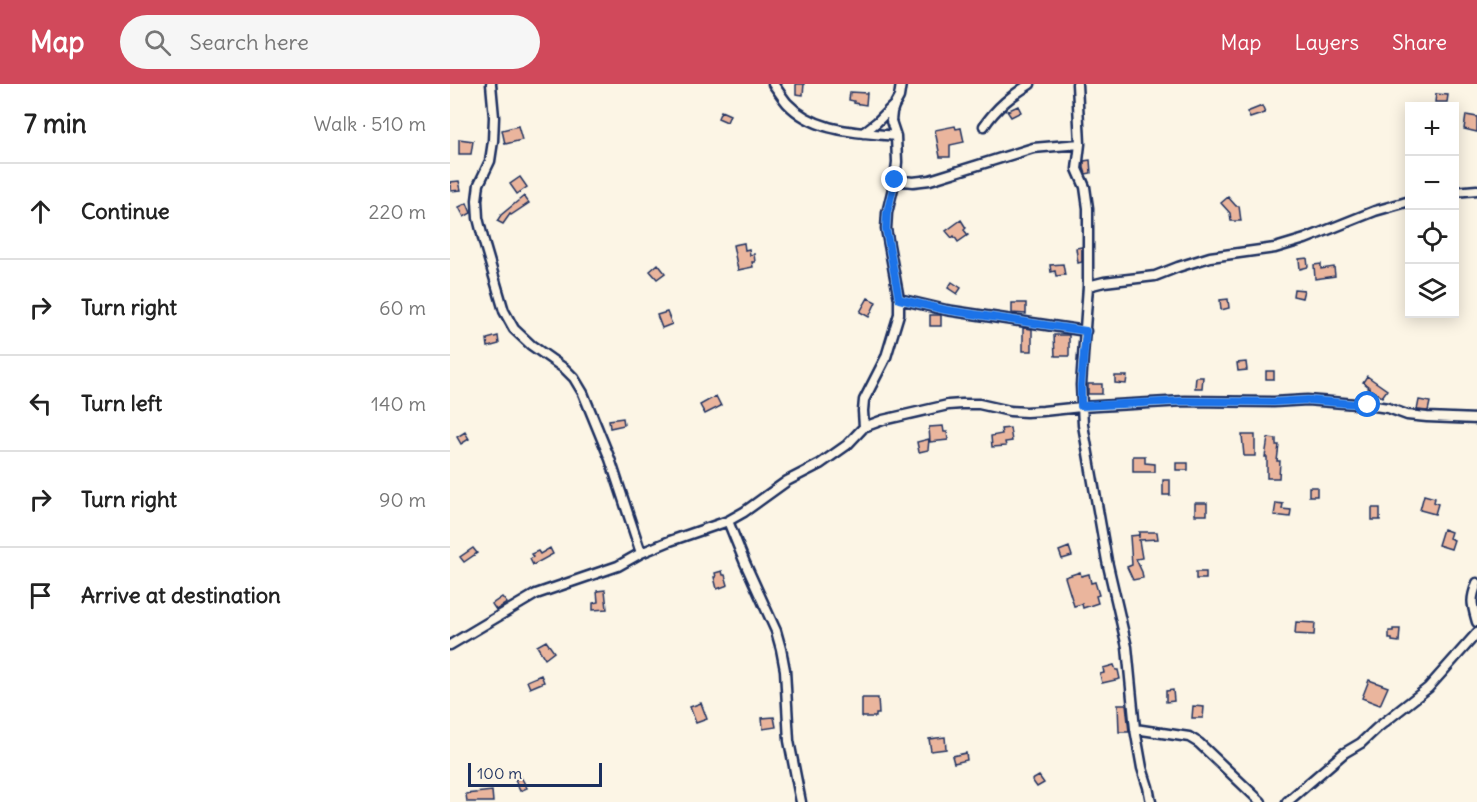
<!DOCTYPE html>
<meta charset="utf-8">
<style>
:root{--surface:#fff;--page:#f6f6f6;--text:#222;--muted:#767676;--line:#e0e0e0;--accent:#d1495b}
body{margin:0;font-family:Delius,sans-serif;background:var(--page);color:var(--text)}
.controls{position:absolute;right:18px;top:18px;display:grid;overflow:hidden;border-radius:0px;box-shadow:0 3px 15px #0003}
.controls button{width:54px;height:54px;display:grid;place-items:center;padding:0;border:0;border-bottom:2px solid var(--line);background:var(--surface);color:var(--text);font:30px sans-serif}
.scale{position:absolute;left:18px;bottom:15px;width:134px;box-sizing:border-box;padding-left:6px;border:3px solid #1b2f5e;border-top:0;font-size:16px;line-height:21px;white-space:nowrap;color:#1b2f5e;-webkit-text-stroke:4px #fcf5e5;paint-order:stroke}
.stop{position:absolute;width:18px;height:18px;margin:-14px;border:4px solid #1a73e8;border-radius:50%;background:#fff}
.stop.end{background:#1a73e8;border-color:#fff;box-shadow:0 2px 6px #0008}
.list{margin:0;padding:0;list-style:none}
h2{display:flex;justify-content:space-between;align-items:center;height:78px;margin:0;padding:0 24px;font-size:26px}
h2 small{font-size:20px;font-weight:400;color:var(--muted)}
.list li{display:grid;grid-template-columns:39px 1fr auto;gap:18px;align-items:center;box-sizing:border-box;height:96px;padding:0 24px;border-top:2px solid var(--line)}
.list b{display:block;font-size:22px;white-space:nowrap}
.list em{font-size:20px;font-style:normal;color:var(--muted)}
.icon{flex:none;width:33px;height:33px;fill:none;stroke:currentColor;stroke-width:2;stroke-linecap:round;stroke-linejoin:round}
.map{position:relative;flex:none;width:1027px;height:718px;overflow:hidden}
header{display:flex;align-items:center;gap:36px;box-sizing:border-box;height:84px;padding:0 30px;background:var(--accent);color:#fff}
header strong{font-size:28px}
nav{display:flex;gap:33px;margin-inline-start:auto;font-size:21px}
.search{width:420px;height:54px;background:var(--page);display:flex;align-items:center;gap:15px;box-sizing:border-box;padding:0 21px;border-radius:33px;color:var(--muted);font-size:22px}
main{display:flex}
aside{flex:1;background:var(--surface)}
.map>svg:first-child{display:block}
</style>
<header>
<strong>Map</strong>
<div class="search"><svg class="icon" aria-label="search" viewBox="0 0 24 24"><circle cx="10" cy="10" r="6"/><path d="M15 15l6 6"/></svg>Search here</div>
<nav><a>Map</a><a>Layers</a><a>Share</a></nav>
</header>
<main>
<aside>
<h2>7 min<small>Walk · 510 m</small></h2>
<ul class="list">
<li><svg class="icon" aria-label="ahead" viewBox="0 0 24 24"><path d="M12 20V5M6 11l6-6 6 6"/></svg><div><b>Continue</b></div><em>220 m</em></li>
<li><svg class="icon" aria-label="right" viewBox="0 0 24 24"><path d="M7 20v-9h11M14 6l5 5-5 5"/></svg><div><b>Turn right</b></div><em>60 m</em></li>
<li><svg class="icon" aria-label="left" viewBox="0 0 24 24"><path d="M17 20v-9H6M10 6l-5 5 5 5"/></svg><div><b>Turn left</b></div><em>140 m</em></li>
<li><svg class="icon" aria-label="right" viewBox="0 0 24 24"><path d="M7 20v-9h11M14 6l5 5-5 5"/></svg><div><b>Turn right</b></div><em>90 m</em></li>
<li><svg class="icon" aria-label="arrive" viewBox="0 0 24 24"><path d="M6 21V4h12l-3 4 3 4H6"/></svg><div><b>Arrive at destination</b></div></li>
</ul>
</aside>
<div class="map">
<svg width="1027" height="718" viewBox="0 0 1027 718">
<rect width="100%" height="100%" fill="#fcf5e5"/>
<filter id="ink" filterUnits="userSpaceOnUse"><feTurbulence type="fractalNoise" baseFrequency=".0167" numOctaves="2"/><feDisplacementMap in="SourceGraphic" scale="12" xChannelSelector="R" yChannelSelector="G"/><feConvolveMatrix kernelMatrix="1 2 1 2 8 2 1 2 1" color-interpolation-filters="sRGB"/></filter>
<g filter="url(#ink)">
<path fill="#eab59d" stroke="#1b2f5e" stroke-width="1.5" d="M346,0H354L353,11L346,10Z
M400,8L417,9L416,21L404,19V17L399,16Z
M986,10L998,11L997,18H985Z
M568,22L571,28L561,33L557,27Z
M812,22L815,29L800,34L797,28Z
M271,27L280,31L277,38L268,34Z
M1016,31L1027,33V48L1014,45Z
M68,42L72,56L55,60L52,46Z
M505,42L506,45L511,44L514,58L500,61V73H490L485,46Z
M9,55L23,57L21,70H9Z
M640,76L641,89L636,90L634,84V77Z
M70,93L77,103L67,110L60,100Z
M9,97L11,106L1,107L0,98Z
M74,112L79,119L61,131L60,130L53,140L47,137L51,131Z
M778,113L786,122H789L791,137H781L780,129L771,119Z
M17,119L21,129L14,133L9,123Z
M511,136L516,144L514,146L518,151L508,158L504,152L502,154L496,147Z
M294,159L295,166L299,165L300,171L304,170L305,178H302L303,183L288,186L283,161Z
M632,163V178L628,179L626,164Z
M857,174L858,183L850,185L849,175Z
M208,180L215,189L207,195L200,187Z
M613,180L615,191L606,192L605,187L601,188L600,181Z
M871,180V185L884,183L885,192L865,195L864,181Z
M502,198L511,204L507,210L498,204Z
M844,205L854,206L852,214L843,212Z
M418,214L426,218L419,233L410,228Z
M778,215L779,224L771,226L770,216Z
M562,219H576V230L562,229Z
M217,228L222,240L212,244L207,231Z
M480,231H491V242H480Z
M573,244L582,245V267H573Z
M604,251H619V272H605Z
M48,252L49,260L38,263L37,255Z
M796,278L797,286L788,287L787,279Z
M816,287H824V295H816Z
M665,292H677L676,300L665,299Z
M917,292L937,306L932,313L918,304L919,303L913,298Z
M746,293H753L752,304H745Z
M638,300H652V310H638Z
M266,312L271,322L255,330L250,321Z
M969,316L980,318L978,327L967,326Z
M173,334L174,341L160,344L159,336Z
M493,342L494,348H497L498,356L480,358L479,343Z
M560,344L562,357L555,358L556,362L542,363L541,352L552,350L551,345Z
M15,348L19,355L11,360L7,353Z
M792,351H805V372H794Z
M818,354L826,355V361H829L827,377H830L829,394H817V373H815Z
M479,355L478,366L469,368L467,358Z
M683,372H695V379L705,380V388H683Z
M726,379H738V386H726Z
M713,396H720V411H713Z
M859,403H867V412H859Z
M974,411L985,414L984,418L988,420L985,430L970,426Z
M745,419H757V431H745Z
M826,419L833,420L832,425L841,426L840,433L824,431Z
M922,424H930V436H922Z
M993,445L1001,448L999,454L1004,456L1001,465L988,461Z
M689,448H707L708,455L689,456L692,474L686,475L692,488L693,494L683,496L677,483L682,481L680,452L689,451V454Z
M619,463L622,472L612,475L609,467Z
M23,464L27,469L14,478L10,473Z
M100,464L103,470L83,481L80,475L83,473L81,470L88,467L90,470Z
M272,487L273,491H275L278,501L267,505L264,493H266L265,489Z
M630,488L631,492L639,490L641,499L645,498L649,511L646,512L648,519L633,524L632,520L624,522L615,493Z
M746,488H756V495H746Z
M155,506L157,525L143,526V519L148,518L147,507Z
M52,513L57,519L46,526L42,520Z
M846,538L865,539L864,551L845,550Z
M943,545H950L949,558L942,557V555H939V547H943Z
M96,557L104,568L95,575L87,562Z
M664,581L666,586H668L670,595L652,599L650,590L654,589L653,584Z
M91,591L94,598L80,604L77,597Z
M919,596L938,603L930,621L912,614Z
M723,606L724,617L716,618V607Z
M412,614H428L429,630H426V633H412Z
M251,619L257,635L246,639L240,623Z
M668,620H676L679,648H669Z
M743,622L754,623L753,634H742Z
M324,633L326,643L313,645L312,634Z
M495,653L496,665L481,667L479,655Z
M516,669L517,676L504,679L502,672Z
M589,692L594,699L587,703L582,696Z
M71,693L77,704L70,707L65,696Z
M42,707L43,718H17L16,710Z"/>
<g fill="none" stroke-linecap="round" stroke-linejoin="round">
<defs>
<path id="street" d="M41,0L44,33L43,57L40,77L29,100L27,116L28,134L35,162L54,227L64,245L81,261L115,285L124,294L133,309L160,375L191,469
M323,0C328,6 332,13 337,19C365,49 408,48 446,52
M627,0L630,60L627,85L635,103L638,124V202L631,301L633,341L657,477L677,563L685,645L692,684L698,703L701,718
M534,42C547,23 561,12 580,0
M413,49L427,38L443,22
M445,96L463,98L480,96L583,64L630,60
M1004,108L1027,106
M638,202L654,198L705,192L728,183L760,173L825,164L855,155L925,127L960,117
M449,215L496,226L636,247
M414,343L433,336L498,321L512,320H529L560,327L576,328L593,327L631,323L734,317L824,318L857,316L918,321L938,324L957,331L977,333L1027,335
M278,437L295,479L326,547L331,565L335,586L339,657L351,718
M1027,499C1020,517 1022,520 1027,538
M0,561L86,510L168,482L191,469L220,457L278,437L294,428L337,397L370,380L397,361L414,343L413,327L414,316L436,273L449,230V215L436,145L437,129L445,96L447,78L446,52L441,37L442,28L444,22L449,13L451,0
M685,645L739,653L749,659L811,718
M837,718L894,669L911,659L927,644L978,604L1027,549"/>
</defs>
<use href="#street" stroke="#1b2f5e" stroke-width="13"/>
<use href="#street" stroke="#fcf5e5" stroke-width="8"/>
</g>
</g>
<g fill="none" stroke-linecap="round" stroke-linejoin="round" filter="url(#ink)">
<path stroke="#1a73e8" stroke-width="8" d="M445,96L437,129L436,145L449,215L496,226L636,247L631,301V322L734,317L824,318L857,316L918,321"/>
</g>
</svg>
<div class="controls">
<button>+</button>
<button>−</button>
<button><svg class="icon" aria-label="locate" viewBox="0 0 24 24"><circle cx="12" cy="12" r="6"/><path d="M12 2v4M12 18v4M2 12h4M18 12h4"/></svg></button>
<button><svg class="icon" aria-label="layers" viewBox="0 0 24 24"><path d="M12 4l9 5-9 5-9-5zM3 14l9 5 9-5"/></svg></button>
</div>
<div class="scale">100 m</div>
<div class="stop" style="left:918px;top:321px"></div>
<div class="stop end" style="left:445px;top:96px"></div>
</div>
</main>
